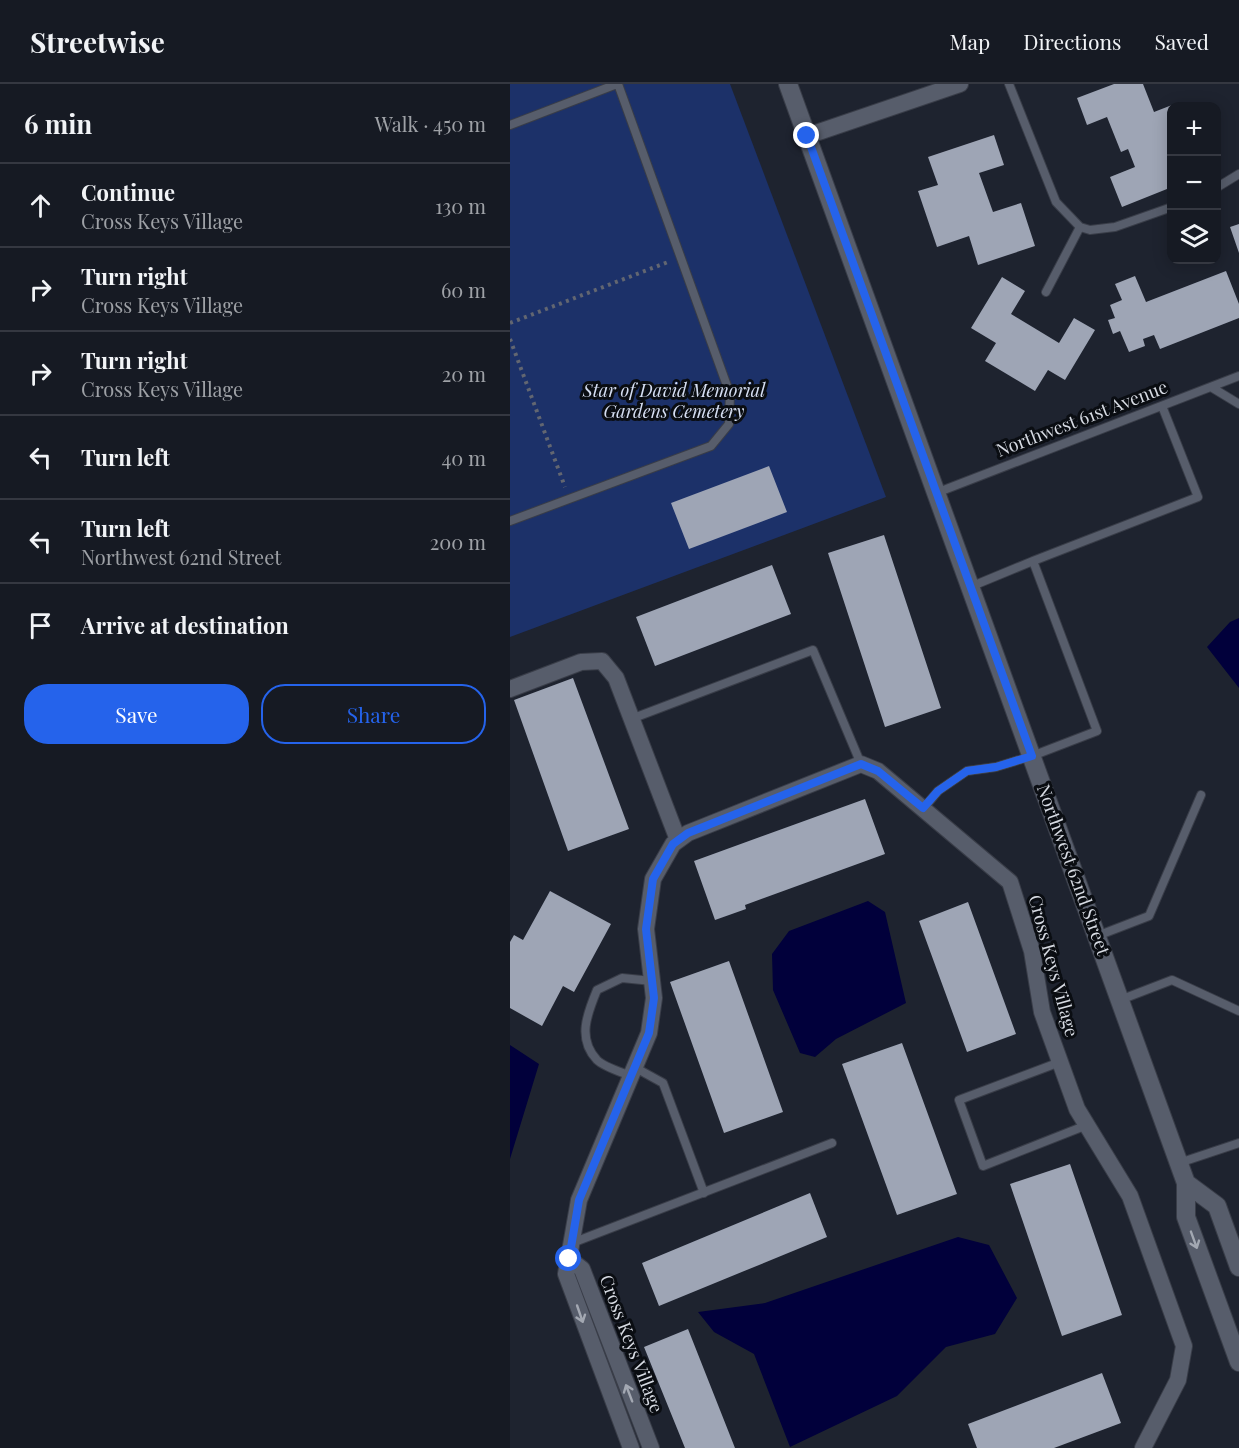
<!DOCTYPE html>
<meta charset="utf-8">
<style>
:root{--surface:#161a23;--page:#232730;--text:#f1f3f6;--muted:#9ea1a6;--line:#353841;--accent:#2563eb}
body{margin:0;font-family:"Playfair Display",serif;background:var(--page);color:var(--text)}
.controls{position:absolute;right:18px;top:18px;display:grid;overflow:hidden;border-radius:12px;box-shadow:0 3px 15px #0003}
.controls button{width:54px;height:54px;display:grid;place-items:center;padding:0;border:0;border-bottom:2px solid var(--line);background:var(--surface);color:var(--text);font:30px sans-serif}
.stop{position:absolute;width:18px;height:18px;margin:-14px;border:4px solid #2563eb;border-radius:50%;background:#fff}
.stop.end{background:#2563eb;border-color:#fff;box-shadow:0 2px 6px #0008}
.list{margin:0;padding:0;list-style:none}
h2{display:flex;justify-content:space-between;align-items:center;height:78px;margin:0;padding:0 24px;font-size:26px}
h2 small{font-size:20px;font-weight:400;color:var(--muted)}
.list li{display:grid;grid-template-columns:39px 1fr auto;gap:18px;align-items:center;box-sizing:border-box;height:84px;padding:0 24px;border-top:2px solid var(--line)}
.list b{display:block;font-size:22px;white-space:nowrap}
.list p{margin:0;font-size:20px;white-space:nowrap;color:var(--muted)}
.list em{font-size:20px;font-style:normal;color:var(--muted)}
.actions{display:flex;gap:12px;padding:18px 24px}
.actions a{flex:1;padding:14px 0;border:2px solid var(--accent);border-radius:24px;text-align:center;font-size:21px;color:var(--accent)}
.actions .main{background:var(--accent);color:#fff}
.icon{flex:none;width:33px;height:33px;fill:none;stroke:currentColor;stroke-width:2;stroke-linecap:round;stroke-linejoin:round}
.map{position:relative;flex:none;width:729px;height:1364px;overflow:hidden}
header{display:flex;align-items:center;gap:36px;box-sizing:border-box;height:84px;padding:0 30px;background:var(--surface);border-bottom:2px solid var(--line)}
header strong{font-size:28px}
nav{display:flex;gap:33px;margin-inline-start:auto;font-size:21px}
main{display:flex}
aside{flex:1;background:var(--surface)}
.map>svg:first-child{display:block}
</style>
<header>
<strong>Streetwise</strong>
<nav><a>Map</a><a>Directions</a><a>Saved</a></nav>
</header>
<main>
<aside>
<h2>6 min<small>Walk · 450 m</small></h2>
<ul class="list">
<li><svg class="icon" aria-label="ahead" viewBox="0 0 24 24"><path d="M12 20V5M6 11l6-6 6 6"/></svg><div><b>Continue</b><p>Cross Keys Village</p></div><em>130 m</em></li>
<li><svg class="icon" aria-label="right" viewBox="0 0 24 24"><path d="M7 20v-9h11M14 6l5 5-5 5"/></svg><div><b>Turn right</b><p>Cross Keys Village</p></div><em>60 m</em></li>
<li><svg class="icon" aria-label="right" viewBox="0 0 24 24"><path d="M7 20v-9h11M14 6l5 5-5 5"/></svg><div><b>Turn right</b><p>Cross Keys Village</p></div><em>20 m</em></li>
<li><svg class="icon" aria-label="left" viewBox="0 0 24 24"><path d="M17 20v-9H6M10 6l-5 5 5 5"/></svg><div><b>Turn left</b></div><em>40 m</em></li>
<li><svg class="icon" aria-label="left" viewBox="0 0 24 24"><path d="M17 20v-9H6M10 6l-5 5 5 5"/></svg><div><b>Turn left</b><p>Northwest 62nd Street</p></div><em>200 m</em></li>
<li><svg class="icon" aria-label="arrive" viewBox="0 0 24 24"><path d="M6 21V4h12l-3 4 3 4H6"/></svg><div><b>Arrive at destination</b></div></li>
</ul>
<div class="actions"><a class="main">Save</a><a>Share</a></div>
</aside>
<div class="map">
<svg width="729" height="1364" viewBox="0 0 729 1364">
<rect width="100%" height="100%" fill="#1e232f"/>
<path fill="#1c3169" d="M0,0H220L376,413L0,553Z"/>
<path fill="#01003b" d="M729,534V604L697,563L720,538Z
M358,817L375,828L396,919L326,955L305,973L290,969L263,906L262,870L279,847Z
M0,961L29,980L0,1075Z
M448,1153L479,1161L507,1214L485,1250L436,1263L387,1312L280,1363L244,1270L204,1248L188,1228L255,1219Z"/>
<path fill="#9ea5b5" d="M604,0H633L644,28L662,21V103L612,123L600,93L625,83L618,65L611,68L597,33L577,41L567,14Z
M484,51L494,81L469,89L483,128L511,119L525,162L468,181L459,152L427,163L408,107L428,101L418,73Z
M729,140V169L720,143Z
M716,187L729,220V234L650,265L644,251L633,255L635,262L619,268L610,247L603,250L598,236L605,234L600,221L612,216L605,200L625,192L636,218Z
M492,193L515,207L501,230L549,259L564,234L585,246L555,296L538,286L525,307L475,277L486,259L461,244Z
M259,382L277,428L179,465L161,419Z
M374,451L431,624L375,643L318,469Z
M262,481L281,530L145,582L126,533Z
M63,594L119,745L58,767L4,616Z
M355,715L375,770L235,821L236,825L205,836L184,777Z
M40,807L101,840L64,908L53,902L32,942L0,924V858L4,851L13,856Z
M458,818L506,950L457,968L409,837Z
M219,877L273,1028L214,1049L160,898Z
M392,959L447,1110L387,1131L332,980Z
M560,1080L612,1231L552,1252L500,1100Z
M300,1109L317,1153L149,1222L132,1179Z
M178,1245L225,1364H175L134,1263Z
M592,1289L611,1339L544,1364H467L458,1340Z"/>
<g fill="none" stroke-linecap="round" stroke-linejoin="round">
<defs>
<path id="lane" d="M499,0L546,118L570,143L580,146L605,143L662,123
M0,41L107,0
M706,104L729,90
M536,208L570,143
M701,303L729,320
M426,409L729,292
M0,437L201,362L219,340L220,310L108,0
M460,503L523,477
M121,635L303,566L351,680
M413,725L428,707L457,687L486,683L522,672L587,647L523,477L688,413L652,322
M587,852L639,832L691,711
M610,916L662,896L729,927
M550,978L449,1016L473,1082L577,1041
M124,983L153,999L194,1109
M121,992C111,988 94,983 87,976C67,955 77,930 87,906L112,894L142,897
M669,1079L729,1059
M62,1159L322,1059"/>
<path id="street" d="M297,52L450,0
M0,605L71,578L92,577L106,594L168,756
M59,1175L72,1185L141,1364
M121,1364L56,1190L69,1116L139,949L144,914L136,845L143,795L163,760L178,749L351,680L368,687L500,798L522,867L532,928L567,1025L620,1112L674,1262L668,1296L633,1364"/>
<path id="secondary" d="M278,0L676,1099V1133L729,1278
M676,1099L707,1122L729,1183"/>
</defs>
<use href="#lane" stroke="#393d48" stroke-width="10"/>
<use href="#street" stroke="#393d48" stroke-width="18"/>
<use href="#secondary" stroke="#393d48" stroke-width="20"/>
<path stroke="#626671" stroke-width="4" stroke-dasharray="3 4.5" stroke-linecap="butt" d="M0,239L158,178
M0,255L55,403"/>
<use href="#lane" stroke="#575d6b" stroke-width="8"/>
<use href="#street" stroke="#575d6b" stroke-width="16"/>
<use href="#secondary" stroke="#575d6b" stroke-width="18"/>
</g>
<defs><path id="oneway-shaft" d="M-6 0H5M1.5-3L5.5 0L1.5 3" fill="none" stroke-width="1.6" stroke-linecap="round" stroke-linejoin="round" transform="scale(1.5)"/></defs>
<g stroke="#a3a8b2">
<use href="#oneway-shaft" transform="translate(684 1156) rotate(70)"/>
<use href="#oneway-shaft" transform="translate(70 1230) rotate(71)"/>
<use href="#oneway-shaft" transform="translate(119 1309) rotate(-111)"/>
</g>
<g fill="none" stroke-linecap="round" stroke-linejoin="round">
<path stroke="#2563eb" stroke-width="8" d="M59,1175L69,1116L139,949L144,914L136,845L143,795L163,760L178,749L351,680L368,687L413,724L428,707L457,687L486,683L522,672L297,52"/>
</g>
<g text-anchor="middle" stroke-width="6" stroke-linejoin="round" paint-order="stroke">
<g font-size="18" font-style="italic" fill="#d5def2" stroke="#0a0d12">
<text x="164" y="313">Star of David Memorial<tspan x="164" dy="21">Gardens Cemetery</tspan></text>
</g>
<g font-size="18" fill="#d6dae2" stroke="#0a0d12">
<text transform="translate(572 335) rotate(-21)" y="6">Northwest 61st Avenue</text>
<text transform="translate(563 786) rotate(70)" y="6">Northwest 62nd Street</text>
<text transform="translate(543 882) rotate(75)" y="6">Cross Keys Village</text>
<text transform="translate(121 1260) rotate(69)" y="6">Cross Keys Village</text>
</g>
</g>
</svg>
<div class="controls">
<button>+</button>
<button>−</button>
<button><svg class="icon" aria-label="layers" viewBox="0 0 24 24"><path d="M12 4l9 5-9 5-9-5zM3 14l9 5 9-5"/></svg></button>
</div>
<div class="stop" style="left:59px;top:1175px"></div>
<div class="stop end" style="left:297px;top:52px"></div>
</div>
</main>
